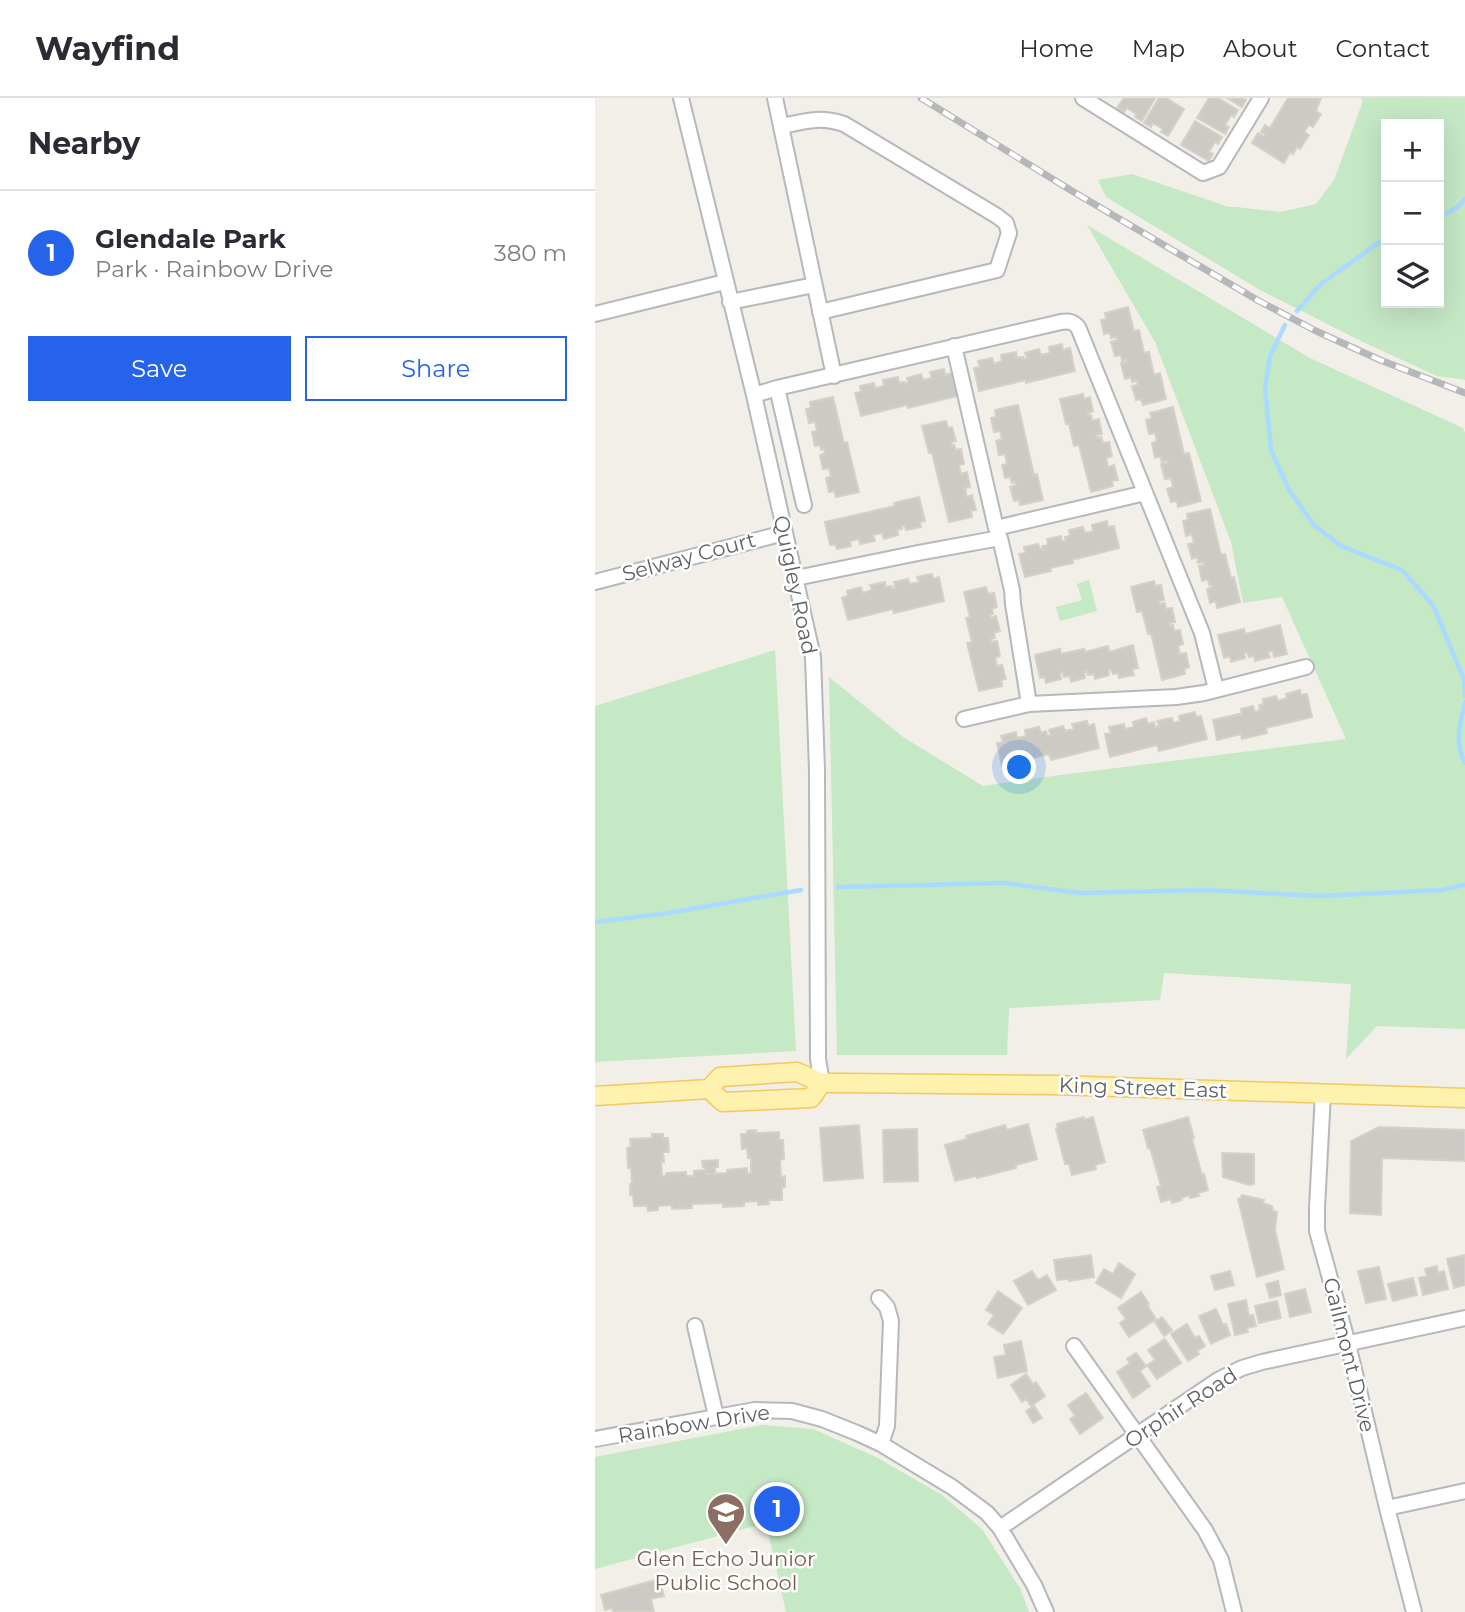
<!DOCTYPE html>
<meta charset="utf-8">
<style>
:root{--surface:#fff;--page:#f2f2f3;--text:#2b2b33;--muted:#7c7c81;--line:#e1e1e2;--accent:#2563eb}
body{margin:0;font-family:Montserrat,sans-serif;background:var(--page);color:var(--text)}
.controls{position:absolute;right:21px;top:21px;display:grid;overflow:hidden;border-radius:0px;box-shadow:0 7px 28px #0002}
.controls button{width:63px;height:63px;display:grid;place-items:center;padding:0;border:0;border-bottom:2px solid var(--line);background:var(--surface);color:var(--text);font:35px sans-serif}
.you{position:absolute;left:425px;top:670px;width:24px;height:24px;margin:-18px;border:5px solid #fff;border-radius:50%;background:#1a73e8;box-shadow:0 0 0 10px #1a73e833}
.badge{display:grid;place-items:center;width:46px;height:46px;border-radius:50%;background:var(--accent);color:#fff;font-size:23px;font-weight:700}
.pin{position:absolute;translate:-50% -50%;border:4px solid #fff;box-shadow:0 2px 7px #0006}
.list{margin:0;padding:0;list-style:none}
h2{display:flex;justify-content:space-between;align-items:center;height:91px;margin:0;padding:0 28px;font-size:30px}
h2 small{font-size:23px;font-weight:400;color:var(--muted)}
.list li{display:grid;grid-template-columns:46px 1fr auto;gap:21px;align-items:center;box-sizing:border-box;height:126px;padding:0 28px;border-top:2px solid var(--line)}
.list b{display:block;font-size:26px;white-space:nowrap}
.list p{margin:0;font-size:23px;white-space:nowrap;color:var(--muted)}
.list em{font-size:23px;font-style:normal;color:var(--muted)}
.actions{display:flex;gap:14px;padding:21px 28px}
.actions a{flex:1;padding:16px 0;border:2px solid var(--accent);border-radius:0px;text-align:center;font-size:24px;color:var(--accent)}
.actions .main{background:var(--accent);color:#fff}
.icon{flex:none;width:38px;height:38px;fill:none;stroke:currentColor;stroke-width:2;stroke-linecap:round;stroke-linejoin:round}
.map{position:relative;flex:none;width:870px;height:1514px;overflow:hidden}
header{display:flex;align-items:center;gap:42px;box-sizing:border-box;height:98px;padding:0 35px;background:var(--surface);border-bottom:2px solid var(--line)}
header strong{font-size:33px}
nav{display:flex;gap:38px;margin-inline-start:auto;font-size:24px}
main{display:flex}
aside{flex:1;background:var(--surface)}
.map>svg:first-child{display:block}
</style>
<header>
<strong>Wayfind</strong>
<nav><a>Home</a><a>Map</a><a>About</a><a>Contact</a></nav>
</header>
<main>
<aside>
<h2>Nearby<small></small></h2>
<ul class="list">
<li><span class="badge">1</span><div><b>Glendale Park</b><p>Park · Rainbow Drive</p></div><em>380 m</em></li>
</ul>
<div class="actions"><a class="main">Save</a><a>Share</a></div>
</aside>
<div class="map">
<svg width="870" height="1514" viewBox="0 0 870 1514">
<rect width="100%" height="100%" fill="#f1efe8"/>
<path fill="#c5e8c5" fill-rule="evenodd" d="M765,0H870V282L842,278L768,244L665,192L511,99L503,82L537,76L634,109H641L686,114L721,106L739,82L768,3ZM791,26H844V205H791Z
M492,127L715,260L868,330L870,335V931L782,928L751,961L756,886L569,875L565,902L414,910L412,957H242L234,579L308,639L388,688L466,677L751,641L687,499L648,505L636,444L560,244Z
M494,482L502,513L465,523L461,509L487,502L482,486Z
M180,552L201,953L0,964V608Z
M167,1327L218,1331L281,1359L347,1397L387,1431L425,1490L434,1514H191L171,1425L0,1471V1359Z"/>
<g fill="none" stroke-linecap="round" stroke-linejoin="round">
<path stroke="#aadaff" stroke-width="4.5" d="M844,120L864,108L870,101
M702,213L726,186L783,145L791,142
M690,227L675,258L670,290L676,352L694,392L719,427L746,448L807,472L838,507L869,582L870,598
M870,604C865,626 859,644 870,665
M243,789L409,785L485,795L610,792L725,798L846,792L870,787
M0,824L67,816L206,792"/>
</g>
<path fill="#cccac5" stroke="#d6d1c6" stroke-width="2" d="M529,0H560L547,23L540,19L541,16L532,10L529,14L522,10Z
M564,0H571L589,11L573,38L566,34L568,31L558,25L556,29L549,25Z
M614,0H623L643,12L639,19L636,17L630,27L634,29L630,36L602,20Z
M632,0H647L651,2L647,9Z
M693,0H726L721,13L726,16L718,29L714,27L709,34L714,37L705,51L702,49L698,56L695,54L689,65L657,45L663,35L668,38L670,36L666,34L670,27L675,30Z
M600,23L627,39L623,46L620,44L614,54L618,56L614,63L586,47Z
M533,209L539,233L544,232L549,255L554,254L559,277L565,275L571,301L548,307L546,301L541,302L537,288L543,287L542,283L537,284L536,279L530,281L526,265L532,264V261L527,263L526,257L520,258L516,244L522,242L521,239L516,240L515,235L509,236L506,222L511,221L510,215Z
M467,246L468,252L475,250L480,273L431,285V282L384,293L379,270L385,269L383,263L397,260L399,266L407,263L406,257L421,254L422,260L428,259V261L432,260L430,255L444,251L446,257L455,255L454,249Z
M349,271L350,277L357,275L362,298L313,310L312,307L266,318L260,295L266,294L265,288L279,285L280,290L289,288L288,282L303,279L304,285L309,284L310,286L313,285L312,280L326,276L328,282L337,280L335,274Z
M488,296L489,301L495,299L498,313L493,315V318L496,317L497,323L504,321L507,336L501,337L502,340L506,339L508,345L514,344L517,358L511,360L513,369L519,367L523,382L517,383L518,388L496,394L484,347L479,348L474,326H471L465,301Z
M238,299L249,345L252,344L264,394L241,399L239,393L234,394L231,380L236,378L234,370L228,371L225,357L230,355L229,351L226,352L225,347L220,348L217,334L222,333L220,324L214,325L211,311L216,310L215,304Z
M423,307L439,377L442,376L448,402L425,407L424,402L419,403L415,389L421,387L420,384L417,385L415,379L410,380L407,367L412,366L410,356L404,357L401,343L407,341L405,333L399,334L396,320L401,319L400,312Z
M578,309L589,356L594,355L606,403L583,409L582,403L576,404L572,391L578,389L576,380L570,381L566,366L573,365L572,362L567,364L565,358L560,360L557,345L562,343L560,335L554,336L551,322L557,320L555,315Z
M351,323L353,330L357,329L361,343L356,344L357,348L359,347L361,352L366,351L369,366L364,367L366,376L372,374L375,389L370,390L372,399L377,397L381,412L376,413L377,419L354,424L337,355H334L327,328Z
M324,399L330,423L325,424L326,429L311,432L310,427L307,428V431L302,432L303,437L289,441L287,435L278,437L280,443L265,446L264,441L255,443L256,448L242,451L240,446L235,447L230,424L300,408L299,405Z
M615,411L626,457L630,456L636,480L639,479L645,504L622,510L621,503L615,505L612,491L617,489V486L614,487L613,481L607,483L604,468L609,467V464L603,465L602,459L597,461L593,446L599,445L597,436L591,438L588,423L593,422L592,416Z
M512,423L513,429L519,428L524,450L477,462L478,465L455,470L456,473L430,479L424,456L430,455L429,449L443,446L445,451H448L447,448L453,447L452,441L466,438L467,443H471L470,439L475,438L474,432L488,429L490,435L498,433L497,427Z
M337,476L338,481L344,479L349,503L299,515L298,511L253,522L247,500L253,498L252,493L266,489L268,495L277,492L275,487L290,484L291,489L296,488L297,491L300,490L299,484L313,481L315,486L324,484L322,479Z
M559,483L560,488L566,487L569,502L564,503L565,506L570,505L571,511L577,510L580,524L574,525L575,528L578,527L579,533L585,532L588,546L583,548L585,556L591,555L594,569L589,571L590,576L567,582L556,535L553,536L547,513L542,514L536,489Z
M391,489L393,496L399,495L402,509L397,511L398,516L395,517V520L401,518L405,533L399,535L400,540L396,541V544L402,543L405,558L400,560L402,568L407,567L411,581L406,582L407,588L384,593L372,545L377,544L371,520L375,519L369,494Z
M685,527L692,556L679,559L678,553L673,554L675,559L660,563L659,558L654,559L652,554L649,555L650,560L636,564L635,558L629,560L623,537L649,531L650,536Z
M538,547L543,570L537,571L539,577L524,580L523,575L518,576L516,571L513,572L514,577L500,581L499,576L493,577L492,573L489,574L490,580L476,584L475,578L469,579L468,574L465,575L466,581L451,585L450,579L445,580L440,557L465,551L466,556L489,551L490,554L513,548L514,554Z
M705,592L706,597L712,596L717,619L671,630L672,635L647,641L646,636L622,642L618,622L644,616V617H647L646,611L658,608L660,614L665,612L664,607L669,606L668,601L681,598L683,603L692,600L691,596Z
M600,614L601,619L606,618L612,641L564,653L562,647L515,659L510,636L516,635L514,629L529,626L530,631L539,629L538,624L551,620L553,626L559,624L560,629L564,628L562,623L577,620L578,625L585,623L584,618Z
M492,623L493,628L499,626L504,650L456,662L454,656L407,668L402,645L408,644L406,638L421,634L422,640L431,638L430,632L444,629L446,635L451,633L452,638L456,637L454,632L468,628L470,633L479,631L477,626Z
M489,1019V1022L498,1019L510,1064L500,1067L501,1071L477,1077L474,1066H470L461,1031L463,1030L462,1026Z
M593,1019L599,1040L597,1041L607,1077L609,1076L613,1092L603,1095L604,1098L595,1100L594,1097L586,1100L587,1102L577,1105L576,1101L566,1104L562,1089L566,1088L555,1050H553L548,1032Z
M433,1026L442,1061L421,1067V1070L382,1080L381,1078L360,1083L350,1047L372,1041L371,1038L410,1027L412,1032Z
M264,1027L268,1080L229,1083L225,1030Z
M784,1029L870,1032V1063L787,1060L786,1117L755,1115L756,1043Z
M322,1031L323,1083L289,1084L288,1032Z
M161,1032V1035L184,1034V1042H188L189,1061L185,1062L186,1079L190,1078V1089H187V1102H173L174,1106L163,1107V1103L149,1104V1108L128,1109V1105L97,1106V1110L77,1111V1107L63,1108V1112L53,1113L52,1108H39L38,1097H35V1086H37L36,1070H33L32,1050L36,1049L35,1041L57,1040V1036H68V1040H73L74,1054H68L69,1064H66L67,1078H71V1075L91,1074V1078H99V1073L111,1072V1076L132,1075V1072L152,1070V1075H156V1060H153L152,1050L147,1051L146,1036H152V1033Z
M627,1055L659,1056V1086L654,1087L628,1079Z
M123,1062V1069H120V1076H111L110,1069H108L107,1063Z
M647,1097L669,1102L668,1105L677,1108L678,1113L682,1114L680,1132L689,1171L662,1179L643,1101L646,1100Z
M496,1157L499,1179L474,1183V1181L462,1182L459,1162Z
M870,1157V1187L859,1190L852,1161Z
M524,1165L540,1176L526,1200L501,1185L509,1171L518,1176Z
M842,1168L843,1175L849,1173L853,1191L828,1197L824,1180L832,1178L830,1171Z
M784,1169L791,1201L771,1205L763,1173Z
M437,1173L443,1182L452,1177L461,1192L433,1207L419,1183Z
M635,1173L639,1187L620,1192L616,1178Z
M818,1180L822,1197L798,1203L793,1186Z
M683,1183L686,1197L675,1200L671,1186Z
M710,1191L716,1214L695,1219L690,1196Z
M403,1193L427,1210L408,1236L393,1226L399,1217L391,1212Z
M546,1194L554,1206L552,1207L561,1221L534,1239L525,1225L531,1221L523,1210Z
M651,1202L654,1218L658,1217L661,1228L652,1230L653,1234L640,1237L633,1206Z
M682,1203L686,1220L664,1225L660,1208Z
M621,1211L628,1227L631,1226L635,1237L616,1246L604,1218Z
M567,1219L577,1232L569,1238L560,1224Z
M592,1226L600,1240L604,1238L610,1248L602,1253L604,1256L593,1263L576,1236Z
M570,1241L586,1265L562,1281L552,1267L560,1262L553,1252Z
M426,1243L432,1273L403,1280L399,1259L411,1257L409,1247Z
M541,1255L551,1268L545,1273L555,1288L538,1300L522,1274L535,1265L532,1261Z
M431,1276L438,1286L441,1284L450,1298L436,1308L431,1301L427,1304L416,1287Z
M491,1295L508,1320L485,1336L475,1321L480,1318L473,1307Z
M439,1308L447,1320L438,1325L431,1313Z
M64,1481L69,1498L56,1501L59,1514H18L17,1510L10,1512L6,1497Z"/>
<g fill="none" stroke-linecap="round" stroke-linejoin="round">
<defs>
<path id="minor" d="M86,0L159,297L218,559L222,672L223,961L227,985
M180,0L239,278
M488,0L608,75L624,69L666,0
M187,28C210,23 226,18 249,26L402,118L411,125L414,135L402,172L225,214
M135,204L219,187
M0,216L130,184
M359,248L401,430L550,395
M182,290L209,407
M159,297L182,290L466,224C474,223 477,223 483,229L607,535L621,591
M201,480L323,455L405,440L417,492L418,506L434,606
M0,484L189,435
M369,621L434,606L581,599L609,595L711,569
M728,995L722,1110V1133L753,1246L792,1410L819,1514
M284,1200L292,1209L296,1223L292,1328L286,1346
M100,1228L121,1318
M479,1248L610,1432L626,1462L639,1514
M0,1341L160,1312L197,1313L227,1321L262,1335L286,1346L357,1389L392,1415L405,1430L439,1487L451,1514
M792,1410L870,1393
M405,1430L623,1282L647,1270L667,1264L870,1220"/>
<path id="major" d="M114,991L128,1004L216,1000L227,985
M0,998L114,991L125,979L202,974L227,985H249L460,987L870,1000"/>
</defs>
<use href="#minor" stroke="#b5b8bc" stroke-width="18"/>
<use href="#major" stroke="#f2c960" stroke-width="21"/>
<use href="#minor" stroke="#fff" stroke-width="14"/>
<use href="#major" stroke="#fff2af" stroke-width="18"/>
<defs>
<path id="rail" d="M326,0L477,93L664,203L721,233L785,262L870,295"/>
</defs>
<use href="#rail" stroke="#b6b7b8" stroke-width="7"/>
<use href="#rail" stroke="#fff" stroke-width="4.5" stroke-dasharray="13" stroke-linecap="butt"/>
</g>
<defs>
<symbol id="school-pin" viewBox="-11 -11 22 30"><path d="M0 17L-7.5 6A9.5 9.5 0 1 1 7.5 6Z" fill="#8d6e63" stroke="#fff"/><path d="M0-5L7-2L0 1L-7-2ZM-4 1L0 2.5L4 1V4Q0 6-4 4Z" fill="#fff"/></symbol>
</defs>
<g fill-rule="evenodd">
<use href="#school-pin" x="109" y="1392" width="44" height="60"/>
</g>
<g text-anchor="middle" stroke-width="5" stroke-linejoin="round" paint-order="stroke">
<g font-size="21" fill="#5f6368" stroke="#fff">
<text transform="translate(94 459) rotate(-15)" y="7">Selway Court</text>
<text transform="translate(200 487) rotate(78)" y="7">Quigley Road</text>
<text transform="translate(548 990) rotate(2)" y="7">King Street East</text>
<text transform="translate(754 1257) rotate(76)" y="7">Gailmont Drive</text>
<text transform="translate(586 1310) rotate(-33)" y="7">Orphir Road</text>
<text transform="translate(99 1326) rotate(-9)" y="7">Rainbow Drive</text>
</g>
<g font-size="21" fill="#785e54" stroke="#fff">
<text x="131" y="1468">Glen Echo Junior<tspan x="131" dy="24">Public School</tspan></text>
</g>
</g>
</svg>
<div class="controls">
<button>+</button>
<button>−</button>
<button><svg class="icon" aria-label="layers" viewBox="0 0 24 24"><path d="M12 4l9 5-9 5-9-5zM3 14l9 5 9-5"/></svg></button>
</div>
<div class="you"></div>
<div class="pin badge" style="left:182px;top:1411px">1</div>
</div>
</main>
